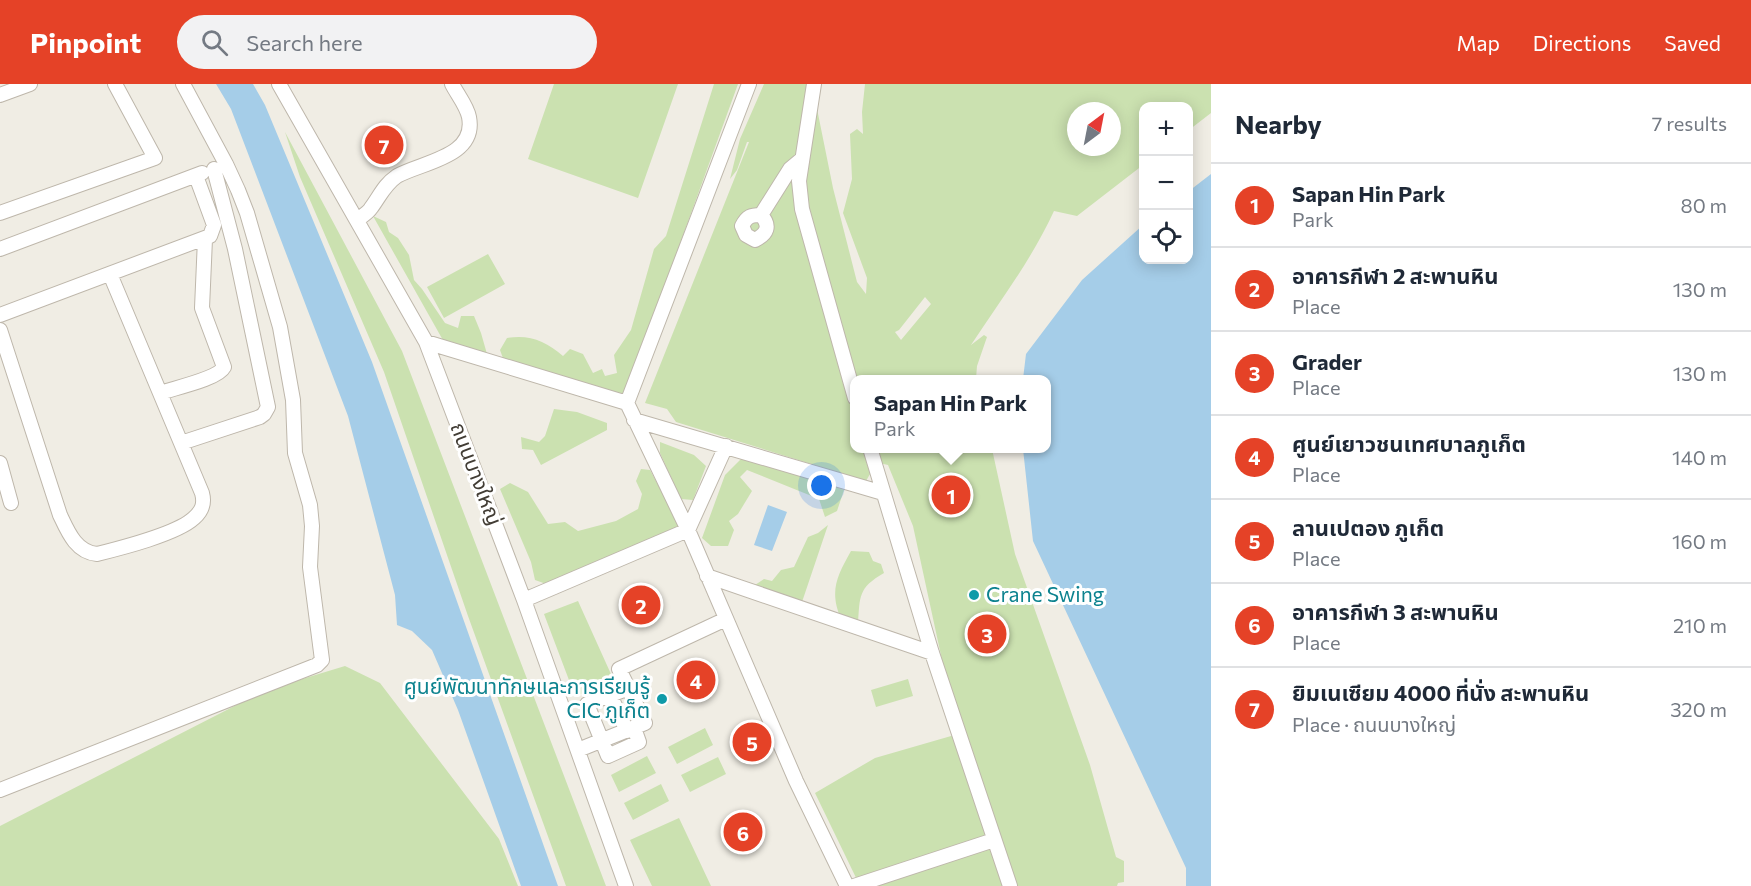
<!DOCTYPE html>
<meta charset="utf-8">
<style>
:root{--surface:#fff;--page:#f2f2f3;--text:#1f2937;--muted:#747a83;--line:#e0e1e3;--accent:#e54227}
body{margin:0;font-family:Commissioner,"Noto Sans Thai",sans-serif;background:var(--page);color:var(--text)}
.controls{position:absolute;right:18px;top:18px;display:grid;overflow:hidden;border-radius:12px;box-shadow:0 3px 15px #0003}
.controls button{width:54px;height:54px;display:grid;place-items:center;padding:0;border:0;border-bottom:2px solid var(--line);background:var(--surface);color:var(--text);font:30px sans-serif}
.compass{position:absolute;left:1067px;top:18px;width:54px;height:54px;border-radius:50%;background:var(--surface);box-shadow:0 3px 15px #0003;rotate:32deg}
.you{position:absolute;left:822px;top:402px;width:21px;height:21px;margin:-15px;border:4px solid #fff;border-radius:50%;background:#1a73e8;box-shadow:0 0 0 9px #1a73e833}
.badge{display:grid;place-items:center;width:39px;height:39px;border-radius:50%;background:var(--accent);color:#fff;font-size:20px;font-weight:700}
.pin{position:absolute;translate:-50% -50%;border:3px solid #fff;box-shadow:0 2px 6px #0006}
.popup{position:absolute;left:850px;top:291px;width:201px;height:78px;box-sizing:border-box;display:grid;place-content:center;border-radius:12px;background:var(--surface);filter:drop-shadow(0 2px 4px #0005);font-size:20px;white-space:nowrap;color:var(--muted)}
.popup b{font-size:22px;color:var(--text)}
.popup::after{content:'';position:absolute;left:50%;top:100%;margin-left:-12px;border:12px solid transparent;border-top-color:var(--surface)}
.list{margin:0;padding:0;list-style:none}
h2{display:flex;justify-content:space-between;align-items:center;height:78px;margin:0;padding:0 24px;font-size:26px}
h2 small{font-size:20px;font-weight:400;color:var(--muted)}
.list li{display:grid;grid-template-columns:39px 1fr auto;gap:18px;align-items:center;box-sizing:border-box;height:84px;padding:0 24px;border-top:2px solid var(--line)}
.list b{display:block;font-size:22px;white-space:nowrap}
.list p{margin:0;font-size:20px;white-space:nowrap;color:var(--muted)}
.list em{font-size:20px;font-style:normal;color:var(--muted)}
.icon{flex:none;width:33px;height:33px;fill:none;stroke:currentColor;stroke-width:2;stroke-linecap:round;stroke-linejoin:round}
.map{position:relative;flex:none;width:1211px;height:802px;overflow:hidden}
header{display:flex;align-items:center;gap:36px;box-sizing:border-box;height:84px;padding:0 30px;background:var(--accent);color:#fff}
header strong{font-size:28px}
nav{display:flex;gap:33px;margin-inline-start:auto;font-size:21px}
.search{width:420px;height:54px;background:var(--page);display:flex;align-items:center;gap:15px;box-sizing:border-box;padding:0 21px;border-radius:33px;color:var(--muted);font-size:22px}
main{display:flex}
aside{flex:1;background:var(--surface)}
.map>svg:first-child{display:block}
</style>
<header>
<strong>Pinpoint</strong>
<div class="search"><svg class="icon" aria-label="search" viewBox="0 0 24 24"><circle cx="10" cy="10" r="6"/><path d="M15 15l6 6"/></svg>Search here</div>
<nav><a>Map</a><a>Directions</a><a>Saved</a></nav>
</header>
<main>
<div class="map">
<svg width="1211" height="802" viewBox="0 0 1211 802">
<rect width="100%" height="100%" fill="#f0ede4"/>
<path fill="#cbe1b0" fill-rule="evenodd" d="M554,0H678L638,114L528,75Z
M714,0H738L624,314L504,277L500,266L507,254C529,250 546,257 563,272L570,265L583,270L593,289L602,285L605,292L617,289L614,271L631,246L654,165L666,152Z
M764,0H812L833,104L857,198L866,210L867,194L843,129L852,95L850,50L857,45L863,50L862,28L865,0H1211V29L1189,46L1188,22H1144L1143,81L1077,132L1054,127C1032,175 1000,217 971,261L984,251L987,253L977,282L976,295L855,296V364L992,365L1015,470L1090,681L1116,773L1124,777V798L1118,799L1117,802H860L815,709L875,674L958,650L913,442L888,381L866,376L870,390L866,397L676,338L667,325L645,319L749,58H747L737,86L730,95L740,55ZM1076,27H1112V63H1076ZM925,213L931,220L901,256L895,248L899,246Z
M285,48L402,267L606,802H566L468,532L384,288L300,93Z
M373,132L386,138L389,148L398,154L409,171L414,196L422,205L445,239L458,244L461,232H474L481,249L487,270L444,258Z
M488,170L505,200L444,234L427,203Z
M554,325L577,328L607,339V346L541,381L533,366L522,365L521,353L539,358L545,352Z
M660,358L694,371L706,382L693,416L681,415L660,369Z
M744,372L844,406L837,427L825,433L819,415L747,386L740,393L752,407L738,430L729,437L734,446L728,462H711L702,454L725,391Z
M641,385L650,386L681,443L549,501L535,496L531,478L500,405L510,399L528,408L548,440L565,438L578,447L616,437L638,425L642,410L636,397Z
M828,441L802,518L755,501L764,495L772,497L781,486L794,483L808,453L818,449Z
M851,467L869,468L873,477L881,480L884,489C858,504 860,512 858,540L841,535C829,507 837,492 851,467Z
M578,517L615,599L575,612L544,530Z
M345,582L380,599L499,755L518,802H0V742L266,606Z
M908,595L913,612L876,623L871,606Z
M705,644L713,661L677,680L668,663Z
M647,672L656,689L619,708L611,691Z
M718,673L726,690L690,708L681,691Z
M661,700L669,717L633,736L624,719Z
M679,734L711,802H652L630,756Z"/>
<path fill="#a5cde8" d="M216,0H253L265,21L372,278L558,802H521L458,626L432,566L412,547L397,541L395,511L348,332L231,25Z
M1211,90V802H1186V784L1033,457L1023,365L1047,364V296L1023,295L1026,270L1082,196L1143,141L1144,176H1188L1189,107Z
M768,421L787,428L772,467L754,461Z"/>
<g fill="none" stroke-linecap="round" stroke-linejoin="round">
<defs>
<path id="minor" d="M279,0L426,258L524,516L626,802
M749,0L627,319L688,446L796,697L847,802
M814,0L799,97L802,125L855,314
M0,11L30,0
M0,129L155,74L115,0
M761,131C771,142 767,150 755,156L746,151L742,142C747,132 751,131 761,131L790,85L802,75
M357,136C362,132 368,129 371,124C380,112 384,101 397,92C422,78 477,73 469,33C467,22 457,10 452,0
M0,165L202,89
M0,231L210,152L214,141L196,92
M0,246L60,431C68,448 76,468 97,470C121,464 177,450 194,434C202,427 205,420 202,409L110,190
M426,258L627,319
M160,309C174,304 218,295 224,283L202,224L205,155
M634,336L883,409
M181,359L260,333L264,330L268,323L235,165L214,85
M870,364L932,569L1010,802
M0,379L11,419
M707,492L932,569
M524,516L688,446L726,362
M629,604L587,620L608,672L639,658L634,644
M610,611L627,647
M578,666L645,639L619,585L726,535
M0,706L317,581L322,576L310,483L312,442L310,421L295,369L293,316L280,243L247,129L238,106L226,80L183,0
M854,802L994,756"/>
</defs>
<use href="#minor" stroke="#beb7ab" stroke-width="16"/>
<use href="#minor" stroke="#fff" stroke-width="14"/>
</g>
<g fill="#0f9aa8" stroke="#fff" stroke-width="2">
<circle cx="974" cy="511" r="6"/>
<circle cx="662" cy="615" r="6"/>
</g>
<g text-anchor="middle" stroke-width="6" stroke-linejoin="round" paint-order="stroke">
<g font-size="21" fill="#423d35" stroke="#fff">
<text transform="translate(476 390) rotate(69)" y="7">ถนนบางใหญ่</text>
</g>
<g font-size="21" fill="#0d838f" stroke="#fff" text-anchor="start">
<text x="986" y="518">Crane Swing</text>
<text x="650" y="610" text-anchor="end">ศูนย์พัฒนาทักษและการเรียนรู้<tspan x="650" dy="24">CIC ภูเก็ต</tspan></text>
</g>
</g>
</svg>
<div class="controls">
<button>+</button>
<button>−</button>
<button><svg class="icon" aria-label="locate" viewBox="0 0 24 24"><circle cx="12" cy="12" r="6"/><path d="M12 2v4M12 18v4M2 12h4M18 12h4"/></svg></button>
</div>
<svg class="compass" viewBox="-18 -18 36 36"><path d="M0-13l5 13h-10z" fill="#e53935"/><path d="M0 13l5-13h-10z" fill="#747a83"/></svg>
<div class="you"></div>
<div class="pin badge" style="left:951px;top:411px">1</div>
<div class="popup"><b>Sapan Hin Park</b>Park</div>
<div class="pin badge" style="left:641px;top:521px">2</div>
<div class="pin badge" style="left:987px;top:550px">3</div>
<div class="pin badge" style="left:696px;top:596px">4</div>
<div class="pin badge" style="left:752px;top:658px">5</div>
<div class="pin badge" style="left:743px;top:748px">6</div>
<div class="pin badge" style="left:384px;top:61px">7</div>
</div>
<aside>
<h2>Nearby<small>7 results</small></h2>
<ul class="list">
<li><span class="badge">1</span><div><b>Sapan Hin Park</b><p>Park</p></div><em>80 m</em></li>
<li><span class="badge">2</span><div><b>อาคารกีฬา 2 สะพานหิน</b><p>Place</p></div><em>130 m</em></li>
<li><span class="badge">3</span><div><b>Grader</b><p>Place</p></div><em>130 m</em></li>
<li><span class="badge">4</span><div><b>ศูนย์เยาวชนเทศบาลภูเก็ต</b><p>Place</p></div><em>140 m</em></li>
<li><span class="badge">5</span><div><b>ลานเปตอง ภูเก็ต</b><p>Place</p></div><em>160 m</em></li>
<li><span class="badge">6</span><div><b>อาคารกีฬา 3 สะพานหิน</b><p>Place</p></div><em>210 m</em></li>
<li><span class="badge">7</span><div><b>ยิมเนเซียม 4000 ที่นั่ง สะพานหิน</b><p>Place · ถนนบางใหญ่</p></div><em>320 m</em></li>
</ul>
</aside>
</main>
